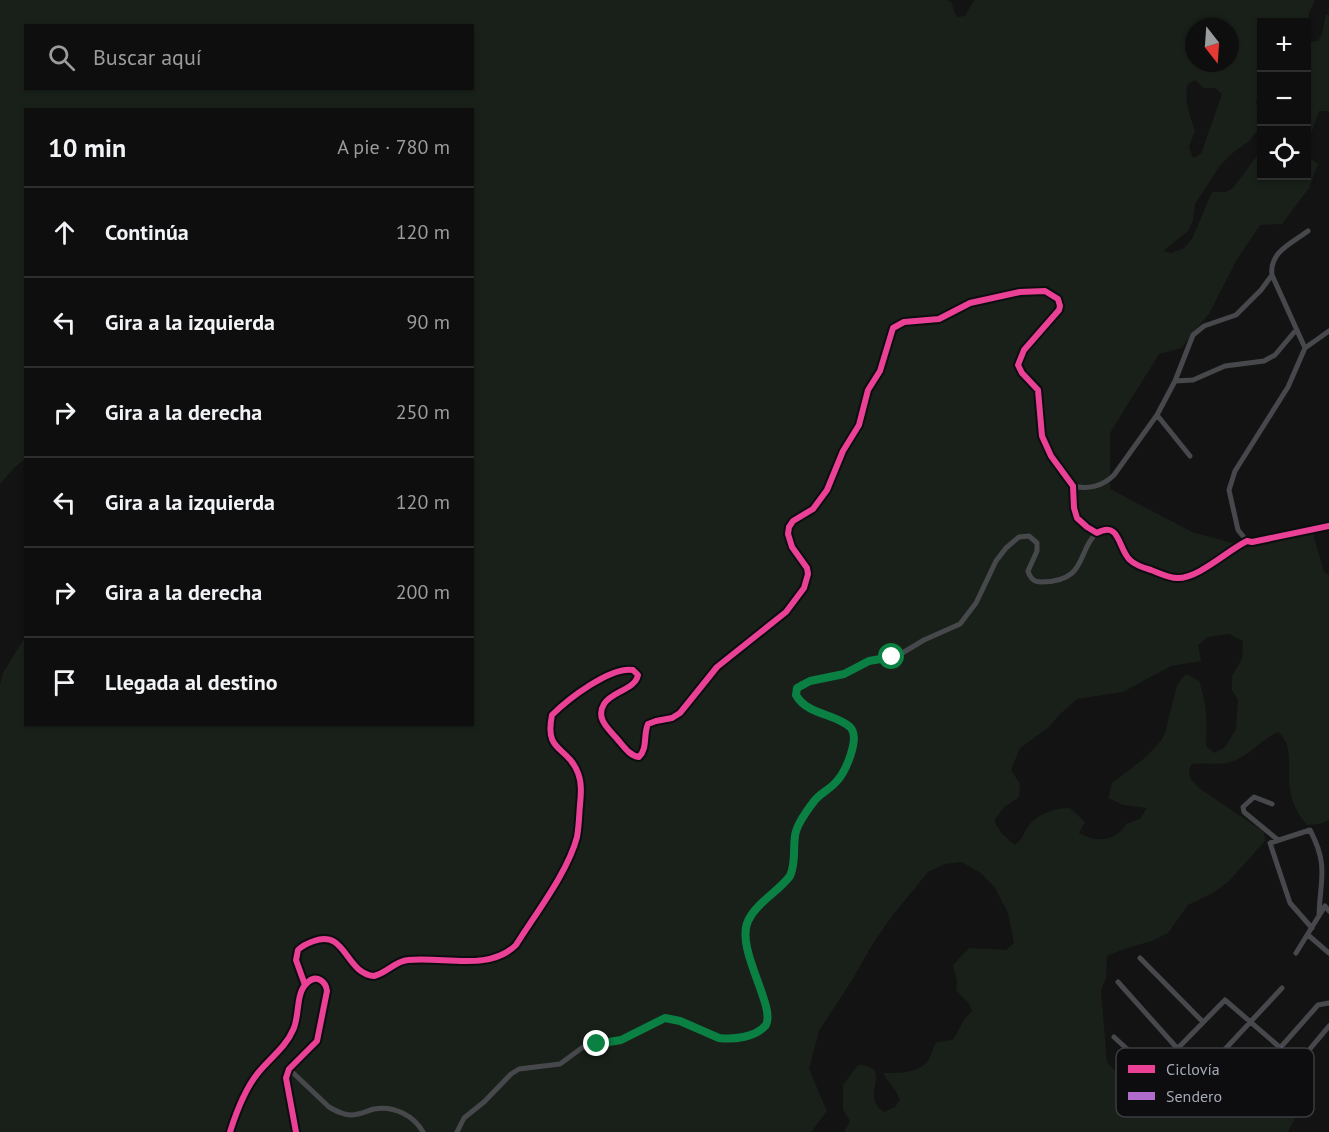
<!DOCTYPE html>
<html lang="es">
<meta charset="utf-8">
<style>
:root{--surface:#0e0e0e;--page:#171717;--text:#f1f3f6;--muted:#9b9c9e;--line:#2e2e2e}
body{margin:0;font-family:"PT Sans",sans-serif;background:var(--page);color:var(--text)}
.controls{position:absolute;right:18px;top:18px;display:grid;overflow:hidden;border-radius:0px;box-shadow:0 2px 4px #0004}
.controls button{width:54px;height:54px;display:grid;place-items:center;padding:0;border:0;border-bottom:2px solid var(--line);background:var(--surface);color:var(--text);font:30px sans-serif}
.compass{position:absolute;left:1185px;top:18px;width:54px;height:54px;border-radius:50%;background:var(--surface);box-shadow:0 2px 4px #0004;rotate:163deg}
.stop{position:absolute;width:18px;height:18px;margin:-14px;border:4px solid #0b8043;border-radius:50%;background:#fff}
.stop.end{background:#0b8043;border-color:#fff;box-shadow:0 2px 6px #0008}
.list{margin:0;padding:0;list-style:none}
h2{display:flex;justify-content:space-between;align-items:center;height:78px;margin:0;padding:0 24px;font-size:26px}
h2 small{font-size:20px;font-weight:400;color:var(--muted)}
.list li{display:grid;grid-template-columns:39px 1fr auto;gap:18px;align-items:center;box-sizing:border-box;height:90px;padding:0 24px;border-top:2px solid var(--line)}
.list b{display:block;font-size:22px;white-space:nowrap}
.list em{font-size:20px;font-style:normal;color:var(--muted)}
.icon{flex:none;width:33px;height:33px;fill:none;stroke:currentColor;stroke-width:2;stroke-linecap:round;stroke-linejoin:round}
.map{position:relative;flex:none;width:1329px;height:1132px;overflow:hidden}
.search{position:absolute;background:var(--surface);box-shadow:0 2px 4px #0004;left:24px;top:24px;width:450px;height:66px;display:flex;align-items:center;gap:15px;box-sizing:border-box;padding:0 21px;border-radius:0px;color:var(--muted);font-size:22px}
.panel{position:absolute;background:var(--surface);box-shadow:0 2px 4px #0004;left:24px;top:108px;width:450px;height:618px;border-radius:0px}
.map>svg:first-child{display:block}
</style>
<div class="map">
<svg width="1329" height="1132" viewBox="0 0 1329 1132">
<rect width="100%" height="100%" fill="#131313"/>
<path fill="#19201a" fill-rule="evenodd" d="M0,0H947L952,3L954,12L957,17L965,16L974,0H1315L1309,13L1307,35L1306,22H1262L1261,94H1259L1256,102L1259,113L1258,130L1249,141L1230,155L1219,167L1195,204L1193,220L1188,231L1163,251L1171,253L1184,248L1192,239L1212,192H1226L1233,188L1257,156L1261,153L1262,176H1306L1307,158L1309,157L1318,164L1309,188L1282,224L1260,225L1236,261L1209,314L1193,332L1182,348L1159,354L1110,433V489L1192,532L1247,547L1313,534L1324,572L1329,575V820L1320,824L1307,825C1296,813 1290,798 1289,782C1288,765 1293,744 1278,732C1261,739 1249,757 1230,762C1218,766 1205,762 1192,764L1189,769L1190,778L1199,788L1264,832L1265,841L1229,881L1213,893L1188,905L1168,933L1152,941L1127,948L1107,956L1106,978L1101,990L1107,1062L1149,1107L1237,1087L1265,1076L1288,1088L1298,1112L1288,1132H844L850,1121L843,1110V1085L858,1065C891,1066 866,1089 877,1106C879,1109 882,1110 884,1112L895,1107L900,1100C897,1090 888,1083 883,1073C897,1073 921,1074 929,1059C932,1053 932,1048 937,1042L953,1040L964,1020L972,1011L969,1004L956,990L957,982L953,965L969,948L1006,950L1014,943L1008,913L995,888L982,874L962,862L945,864L928,872L892,916L872,945L852,980L819,1031L809,1069L827,1111L811,1132H0V685L3,673L25,637L26,724H472V110H26L25,459L14,468L0,484ZM26,26H472V88H26ZM1194,27H1230V63H1194ZM1195,80L1204,88H1215L1222,94L1201,154L1193,158L1189,147L1195,131C1189,112 1185,105 1187,85ZM1229,634L1243,641L1242,659L1232,676V690L1238,700L1236,729L1225,747L1214,753L1206,746C1207,722 1207,703 1199,681L1186,674L1177,685L1165,733L1161,741L1146,757L1112,783L1108,798L1123,805L1147,808L1140,819L1126,824C1116,842 1096,843 1079,833L1085,822L1070,808C1056,808 1042,812 1031,823C1024,830 1025,837 1015,845L1002,834L994,821L1004,807L1019,797L1020,784L1011,770L1020,748L1048,728L1059,715L1077,699L1123,692L1171,666L1201,661L1198,645L1208,637Z
M1326,15H1329V111H1319L1311,134L1307,137V39L1311,42L1318,41L1322,34Z"/>
<g fill="none" stroke-linecap="round" stroke-linejoin="round">
<path stroke="#47484c" stroke-width="5" d="M1305,348L1329,331
M1175,381L1193,335L1204,326L1236,315L1261,290L1272,275
M1157,415L1190,456
M1073,486C1088,490 1103,486 1114,475L1157,415L1175,381L1193,380L1225,366L1264,361L1275,355L1296,330
M1247,541L1238,530L1229,490L1235,471L1288,387L1305,348L1272,275C1269,252 1292,243 1308,231
M1272,804L1254,797L1243,807L1244,812L1278,840
M1312,928L1290,903L1270,843L1310,830C1329,866 1320,879 1319,916
M1308,935L1329,953
M1296,953L1325,906L1329,911
M1140,958L1203,1022
M1118,982L1177,1048
M305,985L296,960L298,950C302,946 308,943 314,941C346,929 345,973 374,976C387,973 395,961 408,960C443,956 489,972 516,945C536,913 568,872 577,837C579,826 579,816 580,805C581,794 582,783 578,773C567,745 544,753 552,715C568,699 611,666 633,670L638,675C635,690 612,691 604,704C595,719 609,729 618,740C624,747 630,756 639,757C648,748 643,735 648,724L656,721L672,718L680,713L717,667L786,612L804,588L808,574L807,568L792,547L788,534L789,527L793,521L813,509L827,490L843,451L859,425L868,390L880,371L893,328L904,322L939,319L970,303L1020,292L1045,291L1058,299L1060,306L1059,310L1024,350L1018,365L1022,373L1038,390L1042,436L1051,456L1073,486L1074,508L1077,518L1087,527L1097,533
M1114,1037L1153,1073
M1280,1048L1318,1005L1329,1003
M1176,1050L1201,1075
M1298,1063L1225,1000L1137,1090L1141,1097L1149,1103L1197,1092L1263,1071L1279,1074H1289L1329,1026
M289,1069L329,1107C336,1111 343,1115 351,1115C359,1115 367,1111 374,1109C394,1105 414,1116 423,1132
M1177,1096L1201,1075L1282,988
M230,1132C236,1113 245,1089 258,1073C269,1059 286,1047 293,1030C300,1017 295,992 308,982C317,974 326,982 327,991L317,1041L289,1069L286,1078L296,1132
M457,1132L464,1118L484,1102L511,1074L519,1069L560,1064L583,1047L621,1040L665,1018L680,1021L719,1038C734,1040 756,1037 766,1025C775,1007 738,951 746,925C753,904 777,895 789,878C800,862 789,841 798,825C804,817 810,806 816,799C823,792 831,788 837,781C845,772 854,751 855,739C855,718 806,715 796,695L797,689L801,684L841,675L863,663L899,655L924,640L960,624L976,603L996,561L1006,548L1019,537L1029,536L1037,543V551L1028,571C1030,578 1033,582 1041,582C1092,582 1074,545 1103,529L1115,534L1129,559L1148,570L1176,578H1183L1196,572L1247,541L1252,542L1329,526"/>
<path stroke="#b06ccc" stroke-width="4.5" stroke-dasharray="9 4.5" stroke-linecap="butt" d="M1280,1048L1298,1063"/>
<defs>
<path id="cycleway" d="M305,985L296,960L298,950C302,946 308,943 314,941C346,929 345,973 374,976C387,973 395,961 408,960C443,956 489,972 516,945C536,913 568,872 577,837C579,826 579,816 580,805C581,794 582,783 578,773C567,745 544,753 552,715C568,699 611,666 633,670L638,675C635,690 612,691 604,704C595,719 609,729 618,740C624,747 630,756 639,757C648,748 643,735 648,724L656,721L672,718L680,713L717,667L786,612L804,588L808,574L807,568L792,547L788,534L789,527L793,521L813,509L827,490L843,451L859,425L868,390L880,371L893,328L904,322L939,319L970,303L1020,292L1045,291L1058,299L1060,306L1059,310L1024,350L1018,365L1022,373L1038,390L1042,436L1051,456L1073,486L1074,508L1077,518L1087,527L1097,533C1120,520 1118,549 1130,560C1135,565 1144,568 1151,570C1159,573 1169,578 1177,578C1198,579 1228,550 1247,541L1252,542L1329,526
M230,1132C236,1113 245,1089 258,1073C269,1059 286,1047 293,1030C300,1017 295,992 308,982C317,974 326,982 327,991L317,1041L289,1069L286,1078L296,1132"/>
</defs>
<use href="#cycleway" stroke="#0d0d0f" stroke-width="10"/>
<use href="#cycleway" stroke="#ea4096" stroke-width="6"/>
</g>
<g fill="none" stroke-linecap="round" stroke-linejoin="round">
<path stroke="#0b8043" stroke-width="8" d="M597,1044L621,1040L665,1018L680,1021L719,1038C734,1040 756,1037 766,1025C776,1006 735,949 748,921C756,903 778,892 790,876C796,863 793,850 795,836C796,825 808,809 815,800C821,793 830,789 836,782C845,773 861,738 850,727C834,713 807,715 796,695L797,688L810,681L844,674L869,661L892,657"/>
</g>
<rect x="1116" y="1048" width="198" height="69" rx="9" fill="#0d0d0f" stroke="#3a3c41" stroke-width="1.5"/>
<rect x="1128" y="1065" width="27" height="8" fill="#ea4096"/>
<rect x="1128" y="1092" width="27" height="8" fill="#b06ccc"/>
<g font-size="16" fill="#a3a9b6">
<text x="1166" y="1075">Ciclovía</text>
<text x="1166" y="1102">Sendero</text>
</g>
</svg>
<div class="controls">
<button>+</button>
<button>−</button>
<button><svg class="icon" aria-label="locate" viewBox="0 0 24 24"><circle cx="12" cy="12" r="6"/><path d="M12 2v4M12 18v4M2 12h4M18 12h4"/></svg></button>
</div>
<svg class="compass" viewBox="-18 -18 36 36"><path d="M0-13l5 13h-10z" fill="#e53935"/><path d="M0 13l5-13h-10z" fill="#9b9c9e"/></svg>
<div class="stop" style="left:892px;top:657px"></div>
<div class="stop end" style="left:597px;top:1044px"></div>
<div class="search"><svg class="icon" aria-label="search" viewBox="0 0 24 24"><circle cx="10" cy="10" r="6"/><path d="M15 15l6 6"/></svg>Buscar aquí</div>
<section class="panel">
<h2>10 min<small>A pie · 780 m</small></h2>
<ul class="list">
<li><svg class="icon" aria-label="ahead" viewBox="0 0 24 24"><path d="M12 20V5M6 11l6-6 6 6"/></svg><div><b>Continúa</b></div><em>120 m</em></li>
<li><svg class="icon" aria-label="left" viewBox="0 0 24 24"><path d="M17 20v-9H6M10 6l-5 5 5 5"/></svg><div><b>Gira a la izquierda</b></div><em>90 m</em></li>
<li><svg class="icon" aria-label="right" viewBox="0 0 24 24"><path d="M7 20v-9h11M14 6l5 5-5 5"/></svg><div><b>Gira a la derecha</b></div><em>250 m</em></li>
<li><svg class="icon" aria-label="left" viewBox="0 0 24 24"><path d="M17 20v-9H6M10 6l-5 5 5 5"/></svg><div><b>Gira a la izquierda</b></div><em>120 m</em></li>
<li><svg class="icon" aria-label="right" viewBox="0 0 24 24"><path d="M7 20v-9h11M14 6l5 5-5 5"/></svg><div><b>Gira a la derecha</b></div><em>200 m</em></li>
<li><svg class="icon" aria-label="arrive" viewBox="0 0 24 24"><path d="M6 21V4h12l-3 4 3 4H6"/></svg><div><b>Llegada al destino</b></div></li>
</ul>
</section>
</div>
